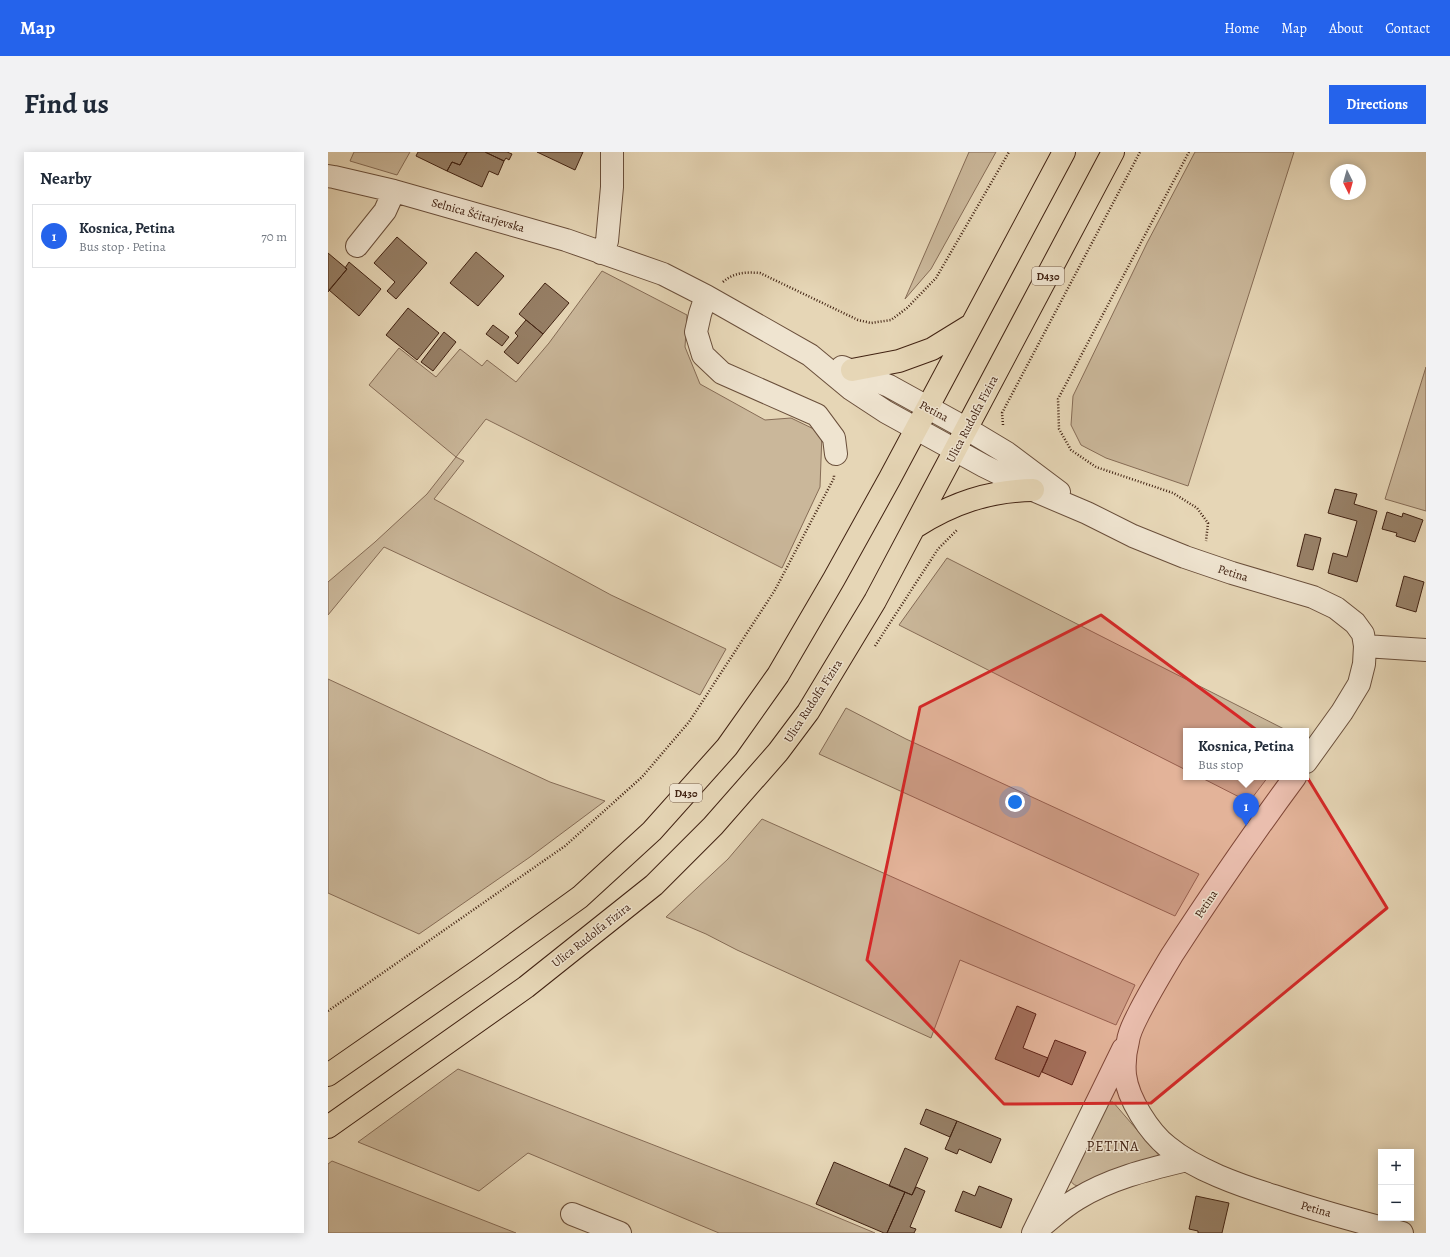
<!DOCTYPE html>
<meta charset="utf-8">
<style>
:root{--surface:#fff;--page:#f2f2f3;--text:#1f2937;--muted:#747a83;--line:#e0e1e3;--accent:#2563eb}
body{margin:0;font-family:Alegreya,serif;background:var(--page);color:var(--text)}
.controls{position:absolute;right:12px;bottom:12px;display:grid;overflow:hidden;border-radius:0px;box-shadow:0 2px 10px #0003}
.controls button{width:36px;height:36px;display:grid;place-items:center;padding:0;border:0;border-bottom:1px solid var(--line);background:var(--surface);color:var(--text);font:20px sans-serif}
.compass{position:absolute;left:1002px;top:12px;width:36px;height:36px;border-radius:50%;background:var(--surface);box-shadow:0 2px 10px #0003;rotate:175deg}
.you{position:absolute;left:687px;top:650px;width:14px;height:14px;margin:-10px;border:3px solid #fff;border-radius:50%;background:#1a73e8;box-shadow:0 0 0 6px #1a73e833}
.badge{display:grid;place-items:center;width:26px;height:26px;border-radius:50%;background:var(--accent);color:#fff;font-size:13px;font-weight:700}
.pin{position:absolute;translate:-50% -33px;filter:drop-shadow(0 1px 2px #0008)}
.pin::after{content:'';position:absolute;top:21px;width:14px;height:12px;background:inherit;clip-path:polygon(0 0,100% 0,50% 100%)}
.popup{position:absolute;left:855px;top:576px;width:126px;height:52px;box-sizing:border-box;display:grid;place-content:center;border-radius:0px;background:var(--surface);filter:drop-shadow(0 1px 3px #0005);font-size:13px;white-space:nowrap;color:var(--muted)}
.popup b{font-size:15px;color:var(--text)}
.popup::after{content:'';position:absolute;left:50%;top:100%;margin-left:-8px;border:8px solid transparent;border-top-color:var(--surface)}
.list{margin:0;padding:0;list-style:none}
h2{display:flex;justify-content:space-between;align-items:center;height:52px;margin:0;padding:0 16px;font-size:17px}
h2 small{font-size:13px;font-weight:400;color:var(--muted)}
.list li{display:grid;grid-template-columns:26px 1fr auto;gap:12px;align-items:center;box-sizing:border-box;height:64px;margin:0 8px 8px;padding:0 8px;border:1px solid var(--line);border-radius:0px}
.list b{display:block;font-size:15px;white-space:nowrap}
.list p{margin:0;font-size:13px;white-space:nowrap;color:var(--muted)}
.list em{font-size:13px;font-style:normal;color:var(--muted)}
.map{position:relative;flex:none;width:1098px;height:1081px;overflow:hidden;border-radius:0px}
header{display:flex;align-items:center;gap:24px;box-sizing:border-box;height:56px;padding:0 20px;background:var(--accent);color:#fff}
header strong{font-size:19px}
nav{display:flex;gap:22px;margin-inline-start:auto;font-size:14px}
.intro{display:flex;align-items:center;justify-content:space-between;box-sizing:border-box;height:96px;padding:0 24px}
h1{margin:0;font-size:28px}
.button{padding:10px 18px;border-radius:0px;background:var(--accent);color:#fff;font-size:14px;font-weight:700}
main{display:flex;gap:24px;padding:0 24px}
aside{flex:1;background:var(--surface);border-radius:0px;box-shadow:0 2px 10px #0003}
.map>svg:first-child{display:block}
</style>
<header>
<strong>Map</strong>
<nav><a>Home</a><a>Map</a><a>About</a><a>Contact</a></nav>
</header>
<div class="intro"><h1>Find us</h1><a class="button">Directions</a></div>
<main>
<aside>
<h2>Nearby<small></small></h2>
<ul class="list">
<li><span class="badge">1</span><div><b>Kosnica, Petina</b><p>Bus stop · Petina</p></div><em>70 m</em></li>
</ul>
</aside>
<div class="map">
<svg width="1098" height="1081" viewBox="0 0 1098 1081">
<rect width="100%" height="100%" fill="#e6d6b6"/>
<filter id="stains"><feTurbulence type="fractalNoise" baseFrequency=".005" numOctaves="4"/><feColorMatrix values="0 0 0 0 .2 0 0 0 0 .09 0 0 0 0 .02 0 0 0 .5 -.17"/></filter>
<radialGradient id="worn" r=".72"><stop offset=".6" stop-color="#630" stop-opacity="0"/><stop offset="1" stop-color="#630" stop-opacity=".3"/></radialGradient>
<path fill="#cab79a" stroke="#866c56" d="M26,0H82L69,23L22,9Z
M641,0H668L603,117L577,147Z
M867,0H966L860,334L778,306L753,293L743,273L745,244L819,91Z
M274,119L359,163L357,195L372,232L437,268L463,266L494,281L492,335L454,416L158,267L128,305L136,309L106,347L283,443L398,497L372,543L56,395L0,463V430L47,390L99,342L128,305L41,233L71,196L108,225L132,197L154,214L159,208L188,230L221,191Z
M1098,215V359L1057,347Z
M619,406L960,579H858V618L571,473Z
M0,527L222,630L277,649L202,705L91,782L0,741Z
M518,556L578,587L871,722L847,764L491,602Z
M872,625H940L921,650Z
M434,667L807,833L788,873L632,808L603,886L409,798L378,782L338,765L400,707Z
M130,917L480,1053L547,1081H391L200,1001L151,1039L30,990Z
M781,950H785L834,1007L752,1034C746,1034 743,1031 742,1026Z
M4,1009L188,1081H0V1012Z"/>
<path fill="#978067" stroke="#412212" d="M90,0H139L132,13L124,10L119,19L88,4Z
M139,0H157L176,9L170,23L161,19L154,35L119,19L124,10L132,13Z
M157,0H179L184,2L181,8L178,6L176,9Z
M209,0H255L247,18Z
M69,85L99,111L68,147L59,139L67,130L46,111Z
M148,100L176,124L150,154L122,131Z
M0,101L19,117L0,140Z
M21,110L53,137L31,164L1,138L19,117L17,116Z
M217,131L241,151L215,182L191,162Z
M80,156L111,181L89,208L58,183Z
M198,168L215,182L190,212L176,200L190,184L187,181Z
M165,173L181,185L174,194L158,182Z
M116,180L128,190L105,219L93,210Z
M1007,337L1029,342L1026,352L1049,359L1029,430L1000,421L1005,401L1019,405L1029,369L1000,361Z
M1059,360L1074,365L1075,361L1095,368L1087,390L1068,384L1069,381L1054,377Z
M977,382L993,386L985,418L969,414Z
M1076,424L1096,430L1088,460L1068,454Z
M924,653L930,656L921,670L915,666Z
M689,854L708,862L695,896L720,906L711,925L667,907Z
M727,888L758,900L744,933L714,920Z
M598,957L629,969L622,985L592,972Z
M629,969L673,987L663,1011L631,997L629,1002L617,997Z
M577,996L600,1006L584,1043L561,1034Z
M506,1010L577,1040L559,1081H556L488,1052Z
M651,1034L684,1047L673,1076L627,1059L635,1039L647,1044Z
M588,1035L597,1039L582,1075L588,1077L586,1081H559L577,1040L584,1043Z
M868,1044L901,1051L894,1081H870V1079L861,1077Z"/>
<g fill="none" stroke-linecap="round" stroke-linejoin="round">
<defs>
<path id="minor" d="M0,24L6,25L66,39L238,88L335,122L378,144L482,203L523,237L558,260L656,314L705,338L759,361L805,384L857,405L904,421L985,445L1008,456L1027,471L1035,482L1037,494L1036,512L1031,532L1014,560L978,610
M29,94L57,59L66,39
M273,101L279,89L284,35V0
M378,144L372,162L368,180L375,203L394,221L489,263L506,286L508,302
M514,215L561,234L639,277L679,301L731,340
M1037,494L1098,498
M967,625C924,683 883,743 844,803C832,823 820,843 810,863C806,871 801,880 800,889C797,900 796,912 797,923C800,947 821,980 840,995C868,1018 911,1033 946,1044C988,1058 1031,1070 1074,1081
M244,1062L292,1081
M710,1077C723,1067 735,1055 749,1047C783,1026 822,1017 859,1008
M705,1081L795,897"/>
<path id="major" d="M524,218L571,209L604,197L643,173
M587,375C625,351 660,339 705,338
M0,923L154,816L252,745L324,679L399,595L450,523L506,427L562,326L736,0
M0,975L198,835L326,733L385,674L450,600L480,560L547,449L785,0"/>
</defs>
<use href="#minor" stroke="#6a4f3b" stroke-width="24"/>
<use href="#major" stroke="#412212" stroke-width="24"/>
<path stroke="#412212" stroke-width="2.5" stroke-dasharray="1 2" stroke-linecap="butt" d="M861,0L730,247L731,277L743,298L768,315L845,341L869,356L880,371L878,389
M395,130C406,120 419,120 432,121L530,168L543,171L563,168L579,156L608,126L681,0
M675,273L674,261L812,0
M547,494L610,397L629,378
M0,859L237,694L314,625L361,570L447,438L506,326V322"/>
<use href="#minor" stroke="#efe4d0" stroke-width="22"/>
<use href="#major" stroke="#e6d6b6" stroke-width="22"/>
</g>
<path fill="#d62828" fill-opacity="0.2" stroke="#d62828" stroke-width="3" stroke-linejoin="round" d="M773,463L968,607L1059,756L823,951L676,952L539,808L592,555Z"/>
<g text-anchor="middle" stroke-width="3" stroke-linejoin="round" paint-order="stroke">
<g fill="#efe4d0" stroke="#755c4b" stroke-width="1">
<rect x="704" y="115" width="32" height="18" rx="3"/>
<rect x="342" y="632" width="32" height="18" rx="3"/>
</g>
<g font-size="11" font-weight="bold" fill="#412212">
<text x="720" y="128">D430</text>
<text x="358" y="645">D430</text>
</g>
<g font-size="12" fill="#412212" stroke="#efe4d0">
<text transform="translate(150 63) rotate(16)" y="4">Selnica Šćitarjevska</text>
<text transform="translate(606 259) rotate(28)" y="4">Petina</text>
<text transform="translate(644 267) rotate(-62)" y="4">Ulica Rudolfa Fizira</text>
<text transform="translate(905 421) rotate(18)" y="4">Petina</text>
<text transform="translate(485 549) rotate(-57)" y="4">Ulica Rudolfa Fizira</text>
<text transform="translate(878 752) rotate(-56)" y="4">Petina</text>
<text transform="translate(263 783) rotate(-38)" y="4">Ulica Rudolfa Fizira</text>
<text transform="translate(988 1057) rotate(16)" y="4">Petina</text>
</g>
<g font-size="14" letter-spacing="1" fill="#412212" stroke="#efe4d0">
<text x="785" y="999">PETINA</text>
</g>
</g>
<rect width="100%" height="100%" filter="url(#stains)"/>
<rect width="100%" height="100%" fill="url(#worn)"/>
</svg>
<div class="controls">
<button>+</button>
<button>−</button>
</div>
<svg class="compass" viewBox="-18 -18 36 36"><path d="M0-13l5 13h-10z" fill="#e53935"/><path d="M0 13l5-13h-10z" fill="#747a83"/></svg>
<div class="you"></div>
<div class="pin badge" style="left:918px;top:674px">1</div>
<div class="popup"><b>Kosnica, Petina</b>Bus stop</div>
</div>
</main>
